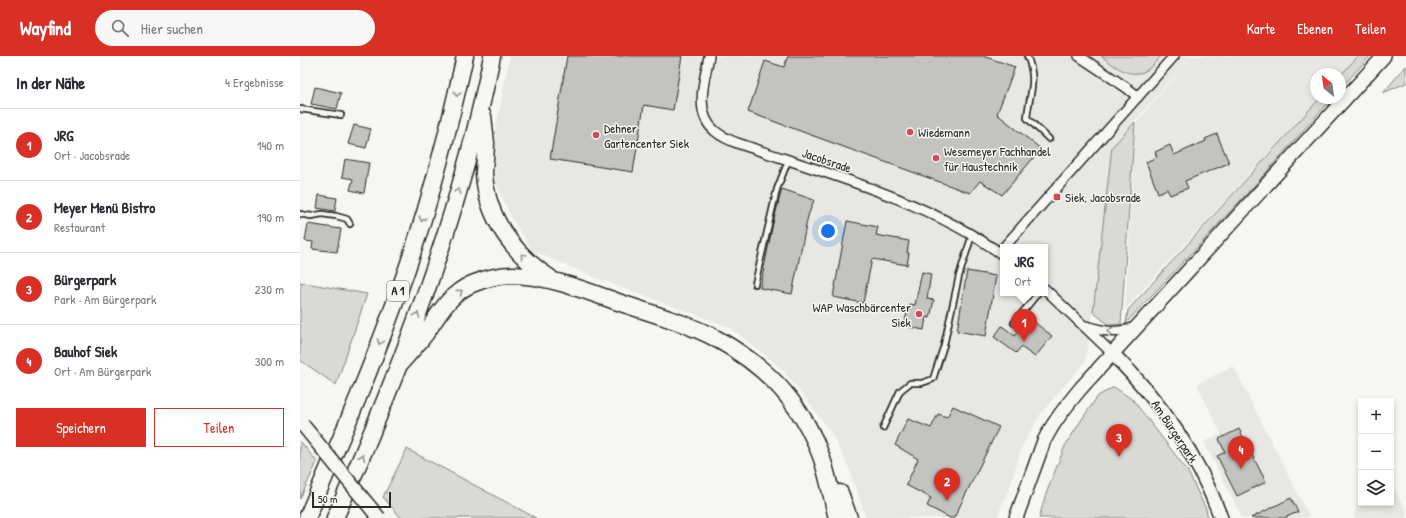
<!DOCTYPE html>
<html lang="de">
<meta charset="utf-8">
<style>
:root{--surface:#fff;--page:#f7f7f7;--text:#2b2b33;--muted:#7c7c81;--line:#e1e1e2;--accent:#d93025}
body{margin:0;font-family:"Patrick Hand",sans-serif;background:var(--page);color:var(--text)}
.controls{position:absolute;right:12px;bottom:12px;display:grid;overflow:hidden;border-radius:0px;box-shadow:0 2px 6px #0003}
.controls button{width:36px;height:36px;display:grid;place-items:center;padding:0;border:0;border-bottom:1px solid var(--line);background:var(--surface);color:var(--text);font:20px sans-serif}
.compass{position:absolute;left:1010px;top:12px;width:36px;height:36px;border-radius:50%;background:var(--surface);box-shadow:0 2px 6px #0003;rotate:331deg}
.scale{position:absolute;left:12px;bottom:10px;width:79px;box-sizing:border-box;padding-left:4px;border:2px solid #2b2b2b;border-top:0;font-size:11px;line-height:14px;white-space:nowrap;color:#2b2b2b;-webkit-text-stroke:3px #f6f6f2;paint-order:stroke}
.you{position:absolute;left:528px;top:175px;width:14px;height:14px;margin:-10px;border:3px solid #fff;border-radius:50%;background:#1a73e8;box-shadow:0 0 0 6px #1a73e833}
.badge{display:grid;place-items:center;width:26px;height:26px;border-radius:50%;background:var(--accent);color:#fff;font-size:13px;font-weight:700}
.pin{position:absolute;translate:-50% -33px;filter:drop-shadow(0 1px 2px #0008)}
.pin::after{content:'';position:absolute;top:21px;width:14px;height:12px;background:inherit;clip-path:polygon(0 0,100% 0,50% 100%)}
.popup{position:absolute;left:700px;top:188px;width:48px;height:52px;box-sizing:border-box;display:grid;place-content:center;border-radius:0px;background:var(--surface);filter:drop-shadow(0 1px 3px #0005);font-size:13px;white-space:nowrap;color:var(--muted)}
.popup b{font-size:15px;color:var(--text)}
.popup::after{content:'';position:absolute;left:50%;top:100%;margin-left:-8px;border:8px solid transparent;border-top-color:var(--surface)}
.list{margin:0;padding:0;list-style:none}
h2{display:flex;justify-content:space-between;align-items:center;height:52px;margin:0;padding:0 16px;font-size:17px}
h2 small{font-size:13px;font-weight:400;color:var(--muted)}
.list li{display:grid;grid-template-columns:26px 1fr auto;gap:12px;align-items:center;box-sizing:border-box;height:72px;padding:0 16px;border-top:1px solid var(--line)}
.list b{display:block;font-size:15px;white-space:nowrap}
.list p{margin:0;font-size:13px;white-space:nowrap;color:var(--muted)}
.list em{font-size:13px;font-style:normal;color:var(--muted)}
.actions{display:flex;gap:8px;padding:12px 16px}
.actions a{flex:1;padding:9px 0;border:1px solid var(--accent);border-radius:0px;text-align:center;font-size:14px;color:var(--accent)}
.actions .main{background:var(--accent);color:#fff}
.icon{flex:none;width:22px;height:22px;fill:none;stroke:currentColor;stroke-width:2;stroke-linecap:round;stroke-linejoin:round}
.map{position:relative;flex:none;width:1106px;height:462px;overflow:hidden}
header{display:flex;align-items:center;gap:24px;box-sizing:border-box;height:56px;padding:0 20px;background:var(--accent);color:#fff}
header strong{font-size:19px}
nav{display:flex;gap:22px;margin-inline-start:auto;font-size:14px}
.search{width:280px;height:36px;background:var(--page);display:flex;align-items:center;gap:10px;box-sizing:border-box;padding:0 14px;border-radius:22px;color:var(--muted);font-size:15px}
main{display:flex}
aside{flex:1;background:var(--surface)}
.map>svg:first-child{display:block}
</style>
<header>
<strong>Wayfind</strong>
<div class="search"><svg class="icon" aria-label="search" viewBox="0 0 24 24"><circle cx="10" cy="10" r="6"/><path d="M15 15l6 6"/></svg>Hier suchen</div>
<nav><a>Karte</a><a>Ebenen</a><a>Teilen</a></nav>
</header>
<main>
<aside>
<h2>In der Nähe<small>4 Ergebnisse</small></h2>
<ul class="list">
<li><span class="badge">1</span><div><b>JRG</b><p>Ort · Jacobsrade</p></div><em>140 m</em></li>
<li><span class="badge">2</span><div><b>Meyer Menü Bistro</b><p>Restaurant</p></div><em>190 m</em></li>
<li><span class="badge">3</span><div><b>Bürgerpark</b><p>Park · Am Bürgerpark</p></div><em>230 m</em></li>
<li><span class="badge">4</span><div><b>Bauhof Siek</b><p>Ort · Am Bürgerpark</p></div><em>300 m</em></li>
</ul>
<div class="actions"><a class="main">Speichern</a><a>Teilen</a></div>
</aside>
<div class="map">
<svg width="1106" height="462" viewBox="0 0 1106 462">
<rect width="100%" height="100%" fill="#f6f6f2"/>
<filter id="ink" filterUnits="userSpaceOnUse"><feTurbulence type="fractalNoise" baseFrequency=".025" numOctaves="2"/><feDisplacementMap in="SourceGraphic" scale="8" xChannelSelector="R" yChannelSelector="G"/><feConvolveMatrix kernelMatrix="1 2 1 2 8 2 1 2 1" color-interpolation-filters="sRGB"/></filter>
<g filter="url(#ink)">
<path fill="#e7e7e3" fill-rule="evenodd" d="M210,0H801L818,13L828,17L838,18L848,14L861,0H892L812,91L793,256L785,306L742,356L722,390L712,424L697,462H566L549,412L531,377L508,345L480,311L429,271L302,224L233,195L212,163L195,126L196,72ZM703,191H745V237H703Z
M892,0H1057L1040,19L1016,18V42H1019L825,253L836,67Z
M933,310L1009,460L1004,462H942L904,386L921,378L897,328Z
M1093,431L1106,454V462H1054L1056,449L1061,447H1091V432Z"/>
<path fill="#d9d9d5" stroke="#828280" d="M801,0H861C857,4 852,11 847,14C830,24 815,10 801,0Z
M1058,0H1070L1040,33V20Z
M1106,10V27L1083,37Z
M1020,42H1032L954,130L826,267L828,254Z
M835,66L821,268L809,269L793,256L812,91Z
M0,226L67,238L36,329L0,304Z
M814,331L833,344L887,414L906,453L908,462H739L746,438L765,390L782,363L798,340Z
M0,385L17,406L0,443Z
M107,393L236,462H101L83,441Z"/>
<path fill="#c3c3c0" stroke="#2b2b2b" d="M267,0H382L373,54L344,49L333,116L250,103Z
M488,0H683L715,11L697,58L741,93L702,139L680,125L670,137L448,56L465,5L484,11Z
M15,31L41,37L37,53L11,48Z
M54,69L71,73L66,92L48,88Z
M917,78L929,107L885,125L888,132L870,139L867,133L858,137L846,106L857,101L855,96L870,89L874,99L906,85L905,83Z
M45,103L69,107L64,137L50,134L53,123L42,121Z
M482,133L514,144L508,160L492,238L460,232L473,167Z
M19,139L37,142L35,155L17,152Z
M547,165L578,171L576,179L609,185L607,197H609L607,209L572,203L563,247L533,241Z
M8,168L41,173L37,196L12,193L13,186L5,185Z
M667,215L696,220L686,280L657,275Z
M622,216L631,218L627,243L634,244L630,262L626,261L624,274L604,270L607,256H609L610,248L615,249Z
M729,262L752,280L735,301L721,291L716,297L694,281L702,270L715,280Z
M653,350L699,371L654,462H650L627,450L631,442L606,429L618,403L595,389L608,363L631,372L638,358L647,361Z
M939,373L966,426L937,440L917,400L925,396L919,383Z
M991,442L998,456L984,462H951Z"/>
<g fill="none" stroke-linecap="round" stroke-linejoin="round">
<defs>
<path id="lane" d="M727,0C738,25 729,38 727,62L749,83
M0,53L41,59
M0,158L11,160L22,158L36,160L47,163L50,168
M455,228L477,133L488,105
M714,267L738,237
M583,372L600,335L610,327H622L633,323L644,289L659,220L672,179"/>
<path id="street" d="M409,0C405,23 393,57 415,75C422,81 431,85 440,88C528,118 626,144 703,199
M779,0L827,32L838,41
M704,191L874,0
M745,233L813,298
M786,270C807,276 814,278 836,271"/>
<path id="secondary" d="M813,298C860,345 898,399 921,462
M716,462L744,385C754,365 767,349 781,332L1084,0"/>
<path id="highway" d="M183,60C184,69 185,78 186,87C186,98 184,108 184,118C187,163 214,198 250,222
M99,309C109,297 120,286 128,274C140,256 151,237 172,228C184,223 199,219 213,219C250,220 286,235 321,247C353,258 387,267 417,283C444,298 470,318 489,342C503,360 514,380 521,400C528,419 532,443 537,462
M540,437L549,462
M7,462C44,376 81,290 111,201C133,135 150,68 165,0
M35,462C101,313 160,160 192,0"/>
</defs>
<use href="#lane" stroke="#2b2b2b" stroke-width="8"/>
<use href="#street" stroke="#2b2b2b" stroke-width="12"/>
<use href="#secondary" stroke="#2b2b2b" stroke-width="16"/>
<use href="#highway" stroke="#2b2b2b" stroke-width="19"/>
<use href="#lane" stroke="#f6f6f2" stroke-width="4.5"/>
<use href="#street" stroke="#f6f6f2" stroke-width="9"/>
<use href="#secondary" stroke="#f6f6f2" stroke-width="13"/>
<use href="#highway" stroke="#f6f6f2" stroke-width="16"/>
<defs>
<path id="secondary-bridge" d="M2,368L79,462"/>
</defs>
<use href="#secondary-bridge" stroke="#2b2b2b" stroke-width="16" stroke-linecap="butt"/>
<use href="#secondary-bridge" stroke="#f6f6f2" stroke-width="13"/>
</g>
<defs><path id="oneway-chevron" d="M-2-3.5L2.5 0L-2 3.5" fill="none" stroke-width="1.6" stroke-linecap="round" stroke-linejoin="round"/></defs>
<g stroke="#90908e">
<use href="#oneway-chevron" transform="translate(157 38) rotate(103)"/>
<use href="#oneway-chevron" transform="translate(158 135) rotate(-73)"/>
<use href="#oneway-chevron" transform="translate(122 163) rotate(107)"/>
<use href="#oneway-chevron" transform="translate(223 200) rotate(-134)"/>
<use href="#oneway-chevron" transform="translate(160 236) rotate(-36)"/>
<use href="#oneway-chevron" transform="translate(117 259) rotate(-70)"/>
<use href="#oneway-chevron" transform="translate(810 275) rotate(-174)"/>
<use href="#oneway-chevron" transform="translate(80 286) rotate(111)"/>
<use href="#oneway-chevron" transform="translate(62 401) rotate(-67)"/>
</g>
</g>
<g fill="#d1495b" stroke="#f6f6f2" stroke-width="1.5">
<circle cx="610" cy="76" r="4"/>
<circle cx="296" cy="79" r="4"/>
<circle cx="636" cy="102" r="4"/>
<rect x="753" y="137" width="8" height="8" rx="2"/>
<circle cx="619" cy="258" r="4"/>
</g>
<g text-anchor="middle" stroke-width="3" stroke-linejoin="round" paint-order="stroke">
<rect fill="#f6f6f2" stroke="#686867" stroke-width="1" x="87" y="225" width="22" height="20" rx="3"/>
<g font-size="12" font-weight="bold" fill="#2b2b2b">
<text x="98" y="239">A 1</text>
</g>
<g font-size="13" fill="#2b2b2b" stroke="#f6f6f2" text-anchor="start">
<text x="304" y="77">Dehner<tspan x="304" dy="15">Gartencenter Siek</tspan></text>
<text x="618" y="81">Wiedemann</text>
<text x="644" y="100">Wesemeyer Fachhandel<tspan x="644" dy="15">für Haustechnik</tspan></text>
<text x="765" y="146">Siek, Jacobsrade</text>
<text x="611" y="256" text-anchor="end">WAP Waschbärcenter<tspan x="611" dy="15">Siek</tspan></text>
</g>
<g font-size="13" fill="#2b2b2b" stroke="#f6f6f2">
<text transform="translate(527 104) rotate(19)" y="5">Jacobsrade</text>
<text transform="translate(875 375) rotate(56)" y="5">Am Bürgerpark</text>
</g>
</g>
</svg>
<div class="controls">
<button>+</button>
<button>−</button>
<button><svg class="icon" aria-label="layers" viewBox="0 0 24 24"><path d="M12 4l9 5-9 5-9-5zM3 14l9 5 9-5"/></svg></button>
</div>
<svg class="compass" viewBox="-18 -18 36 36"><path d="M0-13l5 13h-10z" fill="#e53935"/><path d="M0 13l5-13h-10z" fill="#7c7c81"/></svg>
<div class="scale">50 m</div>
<div class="you"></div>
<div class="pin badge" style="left:724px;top:286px">1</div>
<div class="popup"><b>JRG</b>Ort</div>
<div class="pin badge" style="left:647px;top:445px">2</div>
<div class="pin badge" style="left:819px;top:401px">3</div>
<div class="pin badge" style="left:941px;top:413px">4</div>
</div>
</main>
